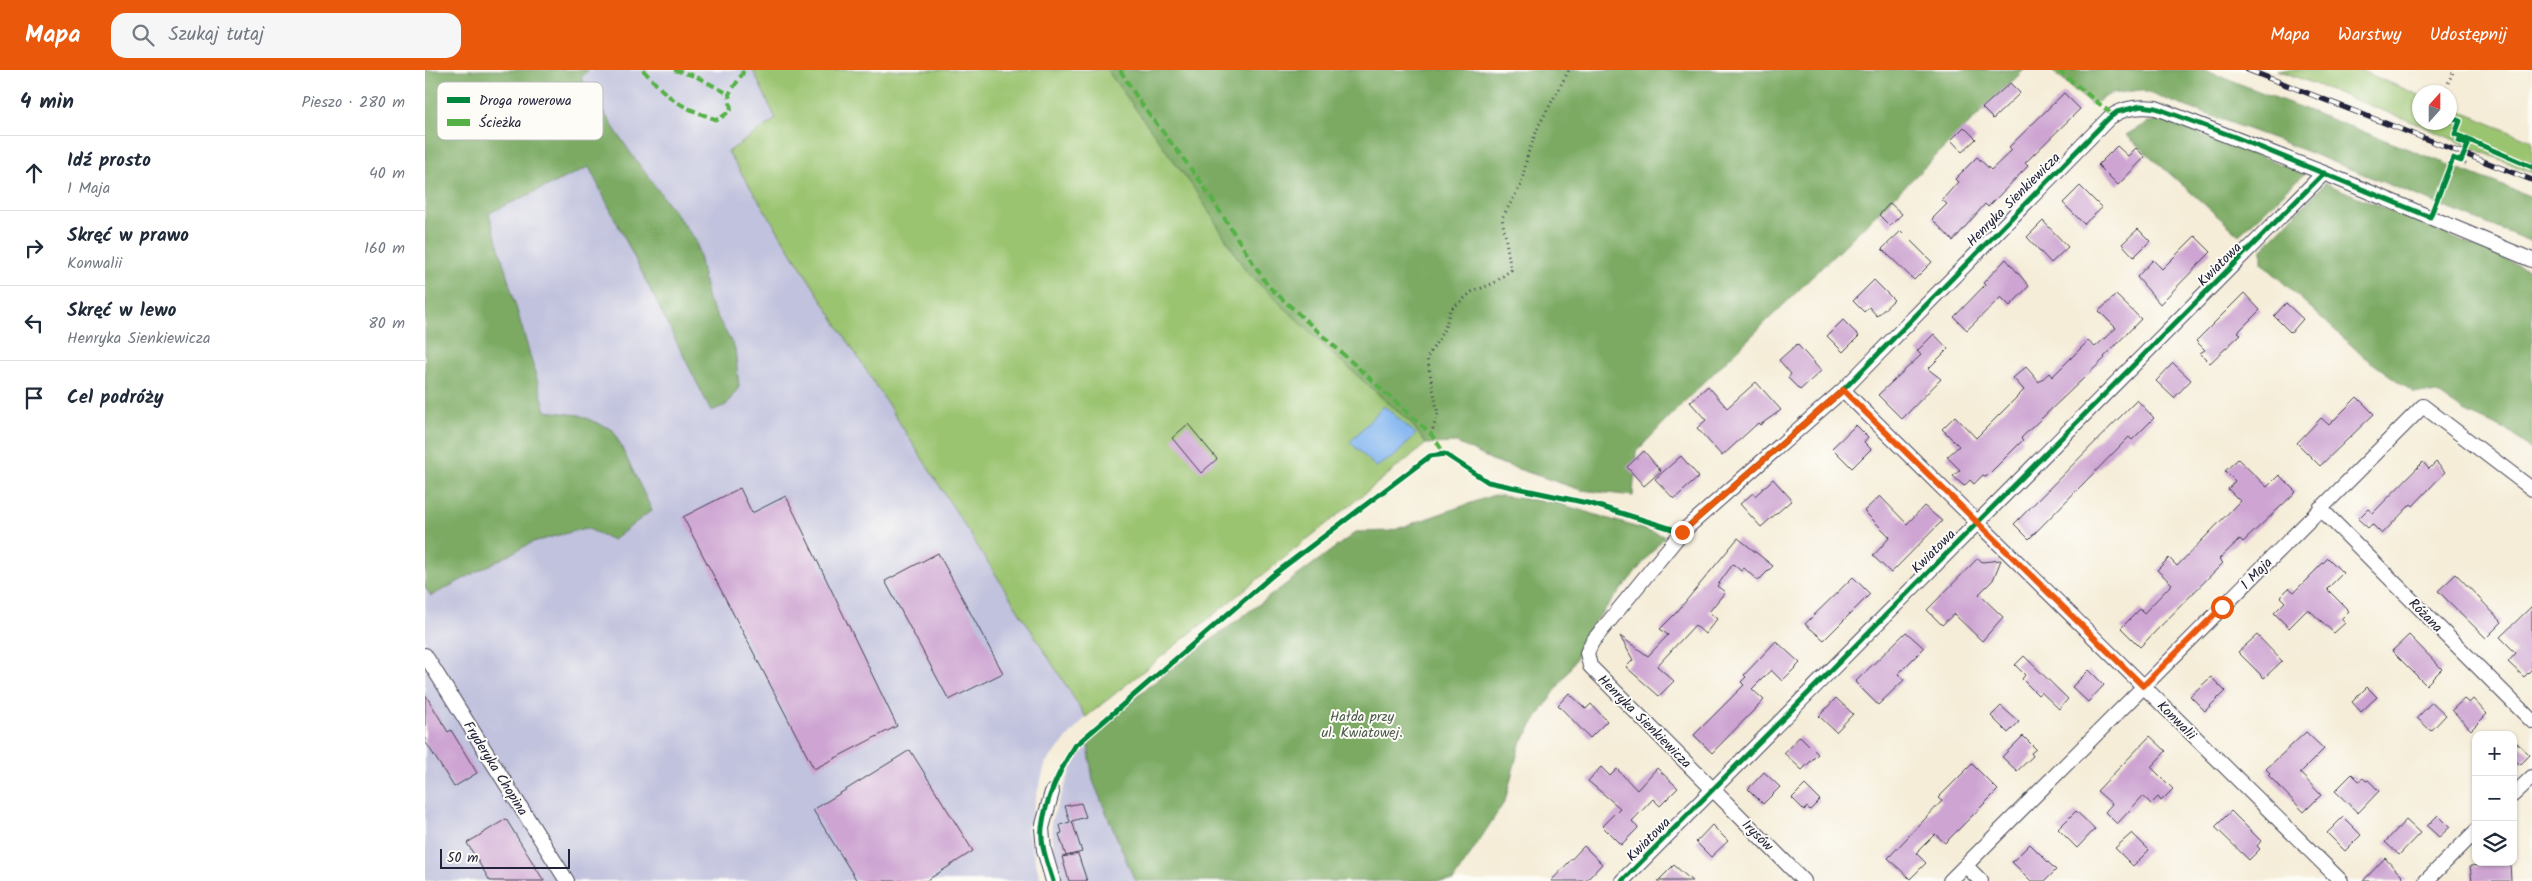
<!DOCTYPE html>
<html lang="pl">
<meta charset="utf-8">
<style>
:root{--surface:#fff;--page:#f6f6f7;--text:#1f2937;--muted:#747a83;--line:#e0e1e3;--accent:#ea580c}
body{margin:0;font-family:Kalam,sans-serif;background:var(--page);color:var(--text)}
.controls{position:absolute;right:15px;bottom:15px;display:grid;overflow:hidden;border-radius:10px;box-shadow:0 1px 4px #0004}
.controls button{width:45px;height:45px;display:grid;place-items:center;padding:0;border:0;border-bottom:1px solid var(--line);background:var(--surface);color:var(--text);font:25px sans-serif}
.compass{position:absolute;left:1987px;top:15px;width:45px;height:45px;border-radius:50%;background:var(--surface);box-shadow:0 1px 4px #0004;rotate:21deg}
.scale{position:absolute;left:15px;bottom:12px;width:130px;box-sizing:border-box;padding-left:5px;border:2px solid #22223b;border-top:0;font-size:14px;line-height:18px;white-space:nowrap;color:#22223b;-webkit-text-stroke:4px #fdfcf7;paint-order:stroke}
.stop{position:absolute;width:15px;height:15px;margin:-11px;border:4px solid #ea580c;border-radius:50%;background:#fff}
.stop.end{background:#ea580c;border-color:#fff;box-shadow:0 1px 5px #0008}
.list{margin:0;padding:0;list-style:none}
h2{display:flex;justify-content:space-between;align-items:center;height:65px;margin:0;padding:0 20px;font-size:21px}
h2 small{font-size:16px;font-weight:400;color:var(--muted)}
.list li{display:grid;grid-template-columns:32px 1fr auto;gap:15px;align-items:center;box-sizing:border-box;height:75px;padding:0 20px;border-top:1px solid var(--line)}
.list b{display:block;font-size:19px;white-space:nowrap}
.list p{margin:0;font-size:16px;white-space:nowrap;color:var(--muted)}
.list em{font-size:16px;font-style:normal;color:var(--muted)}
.icon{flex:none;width:28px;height:28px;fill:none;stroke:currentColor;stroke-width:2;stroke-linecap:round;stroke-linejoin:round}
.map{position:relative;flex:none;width:2107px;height:811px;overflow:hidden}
header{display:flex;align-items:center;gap:30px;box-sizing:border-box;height:70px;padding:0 25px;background:var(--accent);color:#fff}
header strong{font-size:24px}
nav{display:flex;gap:28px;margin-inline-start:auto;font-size:18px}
.search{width:350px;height:45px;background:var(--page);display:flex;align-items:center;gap:12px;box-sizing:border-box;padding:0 18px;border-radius:15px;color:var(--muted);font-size:19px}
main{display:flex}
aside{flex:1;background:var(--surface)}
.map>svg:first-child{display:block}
</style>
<header>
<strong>Mapa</strong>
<div class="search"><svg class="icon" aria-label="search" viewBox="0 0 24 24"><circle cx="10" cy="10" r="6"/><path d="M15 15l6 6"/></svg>Szukaj tutaj</div>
<nav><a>Mapa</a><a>Warstwy</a><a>Udostępnij</a></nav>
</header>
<main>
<aside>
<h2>4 min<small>Pieszo · 280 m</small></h2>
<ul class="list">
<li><svg class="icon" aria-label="ahead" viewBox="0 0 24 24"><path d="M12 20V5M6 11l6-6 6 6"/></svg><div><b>Idź prosto</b><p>1 Maja</p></div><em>40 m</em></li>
<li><svg class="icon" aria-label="right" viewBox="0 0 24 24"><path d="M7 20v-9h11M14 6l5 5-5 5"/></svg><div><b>Skręć w prawo</b><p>Konwalii</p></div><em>160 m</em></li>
<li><svg class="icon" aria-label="left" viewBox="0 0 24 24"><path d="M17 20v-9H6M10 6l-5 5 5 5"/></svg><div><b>Skręć w lewo</b><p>Henryka Sienkiewicza</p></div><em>80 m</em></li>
<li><svg class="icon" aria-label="arrive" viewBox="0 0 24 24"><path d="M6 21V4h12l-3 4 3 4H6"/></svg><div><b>Cel podróży</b></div></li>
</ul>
</aside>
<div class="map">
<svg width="2107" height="811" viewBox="0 0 2107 811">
<rect width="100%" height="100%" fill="#fdfcf7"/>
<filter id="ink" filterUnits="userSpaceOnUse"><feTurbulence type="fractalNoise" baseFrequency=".02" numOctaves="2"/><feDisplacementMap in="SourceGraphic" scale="10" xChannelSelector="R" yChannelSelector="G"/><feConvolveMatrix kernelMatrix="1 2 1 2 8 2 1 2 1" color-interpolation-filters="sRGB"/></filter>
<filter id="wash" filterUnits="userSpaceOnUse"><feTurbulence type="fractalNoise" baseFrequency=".0096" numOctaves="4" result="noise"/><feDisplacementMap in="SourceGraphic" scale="20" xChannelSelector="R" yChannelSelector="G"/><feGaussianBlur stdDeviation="1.12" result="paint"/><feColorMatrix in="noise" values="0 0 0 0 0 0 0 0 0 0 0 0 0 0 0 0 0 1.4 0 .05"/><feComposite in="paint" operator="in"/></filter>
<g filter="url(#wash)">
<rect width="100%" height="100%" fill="#f5edd8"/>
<path fill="#c1c2dd" d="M163,0H328L352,49L303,82L661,647L621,692L602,759L616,811H0V517L6,526L108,472L161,458L188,470L154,345L121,341L64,143L164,97L286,341L310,279L283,230L271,171L207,85L156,8Z
M663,675L668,711L710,811H637L630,791L626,751L648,695Z"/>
<path fill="#9bc471" stroke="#5e7356" d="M328,0H682L771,121L821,201L907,283L986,353L1001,374L661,647L303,82L351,49Z
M1853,0H1934L1994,25V52H2024L2025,37L2107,71V103L1985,51Z"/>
<path fill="#7caa63" stroke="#4f664f" d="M0,0H163L156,8L207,85L271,171L283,230L310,279L314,317L301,335L286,341L164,97L64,143L121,341L154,345L188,360L227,440L188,470L161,458L108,472L6,526L0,517Z
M682,0H1599L1259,332L1211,382L1208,426L1156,420L1069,391L1032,373L1001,374L986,353L907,283L821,201L771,121Z
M1626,0H1779L2107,127V172L1853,70L1715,20L1685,24L1667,35Z
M1739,51L1880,103L1814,165L1701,65L1723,52Z
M1900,113L2107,201V381L2085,362L2039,341L2012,323L1988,322L1939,287L1837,193V179Z
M1069,425L1132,433L1240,466L1163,560L1151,589L1095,674L1080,731L1028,811H710L668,711L663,675L684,649L724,616L931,462L966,461Z"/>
<path fill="#84b6f0" stroke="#536c96" d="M959,336L991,364L970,386L951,397L925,372Z"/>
<g id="blocks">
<path fill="#cda4d2" d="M1585,13L1595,23L1568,49L1557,38Z
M1639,23L1655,39L1600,93L1603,96L1563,137L1560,134L1528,171L1507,149L1522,134L1517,130L1533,112L1530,109L1552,87L1566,100L1587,80L1584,77Z
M1539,57L1551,69L1537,82L1526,70Z
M1692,76L1703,86L1711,78L1720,87L1693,115L1673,95Z
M1655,116L1677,138L1659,154L1638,133Z
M1465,133L1477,144L1465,156L1454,145Z
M1618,151L1643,177L1626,193L1602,167Z
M1713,159L1725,171L1709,187L1697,174Z
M1476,161L1507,192L1489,210L1457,179Z
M1770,166L1786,182L1735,234L1712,207L1728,190L1737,199Z
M1581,189L1604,216L1585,236L1576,227L1542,260L1529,247L1560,215L1558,213Z
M1449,210L1469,230L1452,246L1444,237L1439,242L1428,231Z
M1819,223L1835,240L1813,262L1816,264L1785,293L1775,283L1780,280L1771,271Z
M1691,225L1716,249L1679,287L1680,288L1596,368L1598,370L1561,407L1558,405L1549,414L1545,410L1539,416L1528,406L1535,400L1522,387L1534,376L1517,359L1530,346L1551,368L1599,320L1588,308L1601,297L1614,312L1624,303L1627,307L1663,271L1670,277L1691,258L1674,241Z
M1861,233L1878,249L1866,263L1849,246Z
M1418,250L1434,266L1418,282L1402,266Z
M1509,264L1523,279L1503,299L1516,309L1477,349L1453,325L1496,285L1492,281Z
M1372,274L1396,301L1375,320L1363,308L1366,304L1354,290Z
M1748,293L1766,310L1749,328L1731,311Z
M1331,312L1356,340L1335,355L1333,353L1297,386L1272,358L1281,350L1265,332L1283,316L1302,338Z
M1932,327L1949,344L1895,396L1872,373L1896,348L1904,355Z
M1712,330L1729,348L1707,370L1704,367L1604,469L1589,454Z
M763,354L792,389L776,403L747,368Z
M1431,355L1443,367L1439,372L1446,379L1427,398L1407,378Z
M1219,381L1236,401L1219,416L1202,397Z
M1256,386L1274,407L1249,429L1230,409Z
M1813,389L1842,417L1854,405L1871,422L1818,472L1815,469L1794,489L1798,493L1715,577L1696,558L1715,539L1719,543L1747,514L1732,500L1744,488L1752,496L1815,431L1803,419L1810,411L1800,401Z
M1998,392L2004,399L2011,392L2020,402L1988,436L1986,434L1957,464L1947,454L1943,458L1933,449L1943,439L1948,443Z
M1348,409L1367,430L1336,457L1315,434L1328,423L1330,426Z
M315,418L327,443L361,426L472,656L389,699L258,447Z
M1455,426L1482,454L1499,436L1517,451L1466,503L1448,486L1465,467L1439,441Z
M1313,468L1348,496L1333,511L1319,498L1316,501L1308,494L1292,516L1300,522L1284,542L1292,549L1280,564L1270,555L1232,596L1249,611L1234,626L1201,597L1208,590L1195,566L1223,586L1243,565L1235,559L1251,543Z
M513,483L578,603L524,630L460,511Z
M1553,488L1557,492L1576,490L1568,510L1554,524L1578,547L1557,571L1529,544L1517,555L1502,540Z
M1903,488L1918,503L1902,519L1924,541L1916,549L1920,553L1909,563L1883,539L1864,558L1849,543L1860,532L1855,527L1864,518L1869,522Z
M2031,504L2077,552L2061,568L2013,521Z
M1428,507L1445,524L1399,570L1380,554Z
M2107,536V599L2099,607L2083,592L2091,583L2075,567Z
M1481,562L1499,578L1473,604L1479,610L1453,635L1430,612Z
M1832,565L1857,591L1839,608L1813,582Z
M1984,565L2017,599L2001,615L1967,581Z
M1351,571L1375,593L1357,611L1346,600L1327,619L1339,630L1287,683L1269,665L1319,615L1316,612L1321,607L1319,605Z
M1599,586L1643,629L1634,639L1616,622L1613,625L1597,609L1600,605L1590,595Z
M1664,600L1679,615L1663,632L1647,617Z
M1786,607L1800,621L1780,641L1765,626Z
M1942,617L1952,627L1936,642L1927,632Z
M1144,623L1161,639L1166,634L1182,651L1165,668L1133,635Z
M0,624L23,662L26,660L52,703L29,717L0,671Z
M1411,628L1428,644L1411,662L1394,646Z
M2039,629L2044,633L2048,629L2062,644L2046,660L2027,640Z
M2007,632L2021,645L2006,661L1992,648Z
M1576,636L1594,652L1583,663L1566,646Z
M1881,662L1899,679L1875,703L1896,725L1879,742L1843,705L1845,703L1841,699Z
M1375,666L1393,684L1377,700L1359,683Z
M1598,666L1611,679L1606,683L1608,686L1592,701L1577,687Z
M1725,666L1741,681L1726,697L1748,719L1736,731L1733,727L1726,734L1718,726L1692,754L1680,742L1687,734L1672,721Z
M2088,669L2105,685L2095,695L2088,688Z
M485,680L548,781L501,811H432L388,740Z
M1547,694L1573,720L1520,773L1510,764L1491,783L1501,793L1485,809L1463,788L1517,731L1513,728Z
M1176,697L1185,706L1192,699L1212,720L1232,698L1253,718L1235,736L1228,729L1207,751L1213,758L1196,775L1177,756L1195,738L1163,711Z
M1339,702L1355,717L1338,734L1323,719Z
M1927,704L1934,711L1938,708L1941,711L1943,710L1954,721L1933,743L1910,721Z
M1380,715L1395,730L1385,740L1382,737L1379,740L1367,728Z
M656,733L661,747L647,751L657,782L641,786L634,764L637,763L635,755L645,752L640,736Z
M1651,741L1670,759L1652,778L1633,759Z
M1806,741L1836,771L1832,776L1835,779L1824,790L1790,757Z
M2013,745L2025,757L2014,767L2002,756Z
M1918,747L1936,765L1920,781L1902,763Z
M81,749L119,811H65L42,773Z
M1981,750L1995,763L1974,785L1960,772Z
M1287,755L1303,771L1286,787L1271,772Z
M1707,763L1724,780L1708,796L1690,778Z
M1605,774L1631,800L1620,811H1606L1587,792Z
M1159,776L1177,794L1161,811H1126Z
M653,784L662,811H644L637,787Z
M1960,788L1970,799L1982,811H1938Z
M2085,792L2086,811H2047L2045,796Z
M1249,795L1267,811H1233Z"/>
</g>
</g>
<g filter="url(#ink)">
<use href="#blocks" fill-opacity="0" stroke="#424053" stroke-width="1"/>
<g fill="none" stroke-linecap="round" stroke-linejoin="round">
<defs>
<path id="minor" d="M1418,320L1916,811
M1895,438L2107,651
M0,585L142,811
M627,722L617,758L619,780L628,811
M2088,725L2107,707
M1541,796L1556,811
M1197,811L1899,103
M1379,811L1165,596L1162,583L1167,572L1257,462L1418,320L1684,48C1698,37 1715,36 1731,38L1899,103L2107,190
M1525,811L1998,336L2107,419
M2001,811L2051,761"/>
</defs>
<use href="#minor" stroke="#424053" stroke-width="16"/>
<path stroke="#424053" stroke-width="3" stroke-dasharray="1 4" stroke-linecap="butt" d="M2019,22L2029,0
M2024,47L2035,51L2030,64L2107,97
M2036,91L2042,95
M2011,133L2028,88L2036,91L2043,75L2034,71L2036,67
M1006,364L1013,344L1002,288L1020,258L1025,240L1047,222L1069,213L1086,200L1077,148L1096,115L1103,83L1114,55L1144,0"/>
<use href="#minor" stroke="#fff" stroke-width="14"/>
<defs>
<path id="rail" d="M1823,0L2107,110"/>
</defs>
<use href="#rail" stroke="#22223b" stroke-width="5.5"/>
<use href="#rail" stroke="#fdfcf7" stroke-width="4" stroke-dasharray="11" stroke-linecap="butt"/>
<path stroke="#55b146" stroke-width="4" stroke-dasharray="8 4" stroke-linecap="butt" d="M218,0C246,31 253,36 293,50L306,40L304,24L318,3L316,0
M249,0L270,6L304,24
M695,0L715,32L776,112L843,216L1006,364L1020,384
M1633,0L1688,45"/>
<defs>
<path id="cycleway" d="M2024,47L2035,51L2030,64L2107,97
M628,811C623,795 615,775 617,758C620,730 635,699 650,676L848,505L1005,386L1020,384L1063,412L1167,434L1257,462L1418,320L1684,48L1692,42L1716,36L1731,38L1810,67L2005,147L2028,88L2036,91L2043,75L2034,71L2036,67
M1197,811L1899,103"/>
</defs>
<use href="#cycleway" stroke="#fdfcf7" stroke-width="8"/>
<use href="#cycleway" stroke="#00873e" stroke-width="5"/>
</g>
</g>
<g fill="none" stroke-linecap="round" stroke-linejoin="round" filter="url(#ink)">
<path stroke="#ea580c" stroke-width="6" d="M1257,462L1418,320L1718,616L1797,537"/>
</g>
<g text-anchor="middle" stroke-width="4" stroke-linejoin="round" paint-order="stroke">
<g font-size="14" fill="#22223b" stroke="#fdfcf7">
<text transform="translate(1588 129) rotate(-45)" y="5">Henryka Sienkiewicza</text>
<text transform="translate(1794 194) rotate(-45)" y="5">Kwiatowa</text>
<text transform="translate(1508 481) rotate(-45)" y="5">Kwiatowa</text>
<text transform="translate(1831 503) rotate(-45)" y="5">1 Maja</text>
<text transform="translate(2001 545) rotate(45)" y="5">Różana</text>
<text transform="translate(1752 650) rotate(45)" y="5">Konwalii</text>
<text transform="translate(1220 651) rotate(45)" y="5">Henryka Sienkiewicza</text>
<text transform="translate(71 698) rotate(58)" y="5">Fryderyka Chopina</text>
<text transform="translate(1333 765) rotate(45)" y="5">Irysów</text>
<text transform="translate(1223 769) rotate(-45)" y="5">Kwiatowa</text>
</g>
<g font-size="14" fill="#4c5b4e" stroke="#fdfcf7">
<text x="937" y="651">Hałda przy<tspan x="937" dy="16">ul. Kwiatowej.</tspan></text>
</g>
</g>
<rect x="12" y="12" width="166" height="58" rx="8" fill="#fdfcf7" stroke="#bbbbbf" stroke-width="1"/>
<rect x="22" y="27" width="23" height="6" fill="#00873e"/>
<rect x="22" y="49" width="23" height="7" fill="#55b146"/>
<g font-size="14" fill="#22223b">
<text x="54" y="35">Droga rowerowa</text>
<text x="54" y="57">Ścieżka</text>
</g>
</svg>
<div class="controls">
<button>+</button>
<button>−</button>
<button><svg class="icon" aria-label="layers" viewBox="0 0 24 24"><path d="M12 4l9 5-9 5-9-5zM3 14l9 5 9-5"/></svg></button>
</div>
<svg class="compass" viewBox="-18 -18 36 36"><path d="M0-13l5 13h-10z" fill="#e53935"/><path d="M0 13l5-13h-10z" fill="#747a83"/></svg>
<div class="scale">50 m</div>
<div class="stop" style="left:1797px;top:537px"></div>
<div class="stop end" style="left:1257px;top:462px"></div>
</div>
</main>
